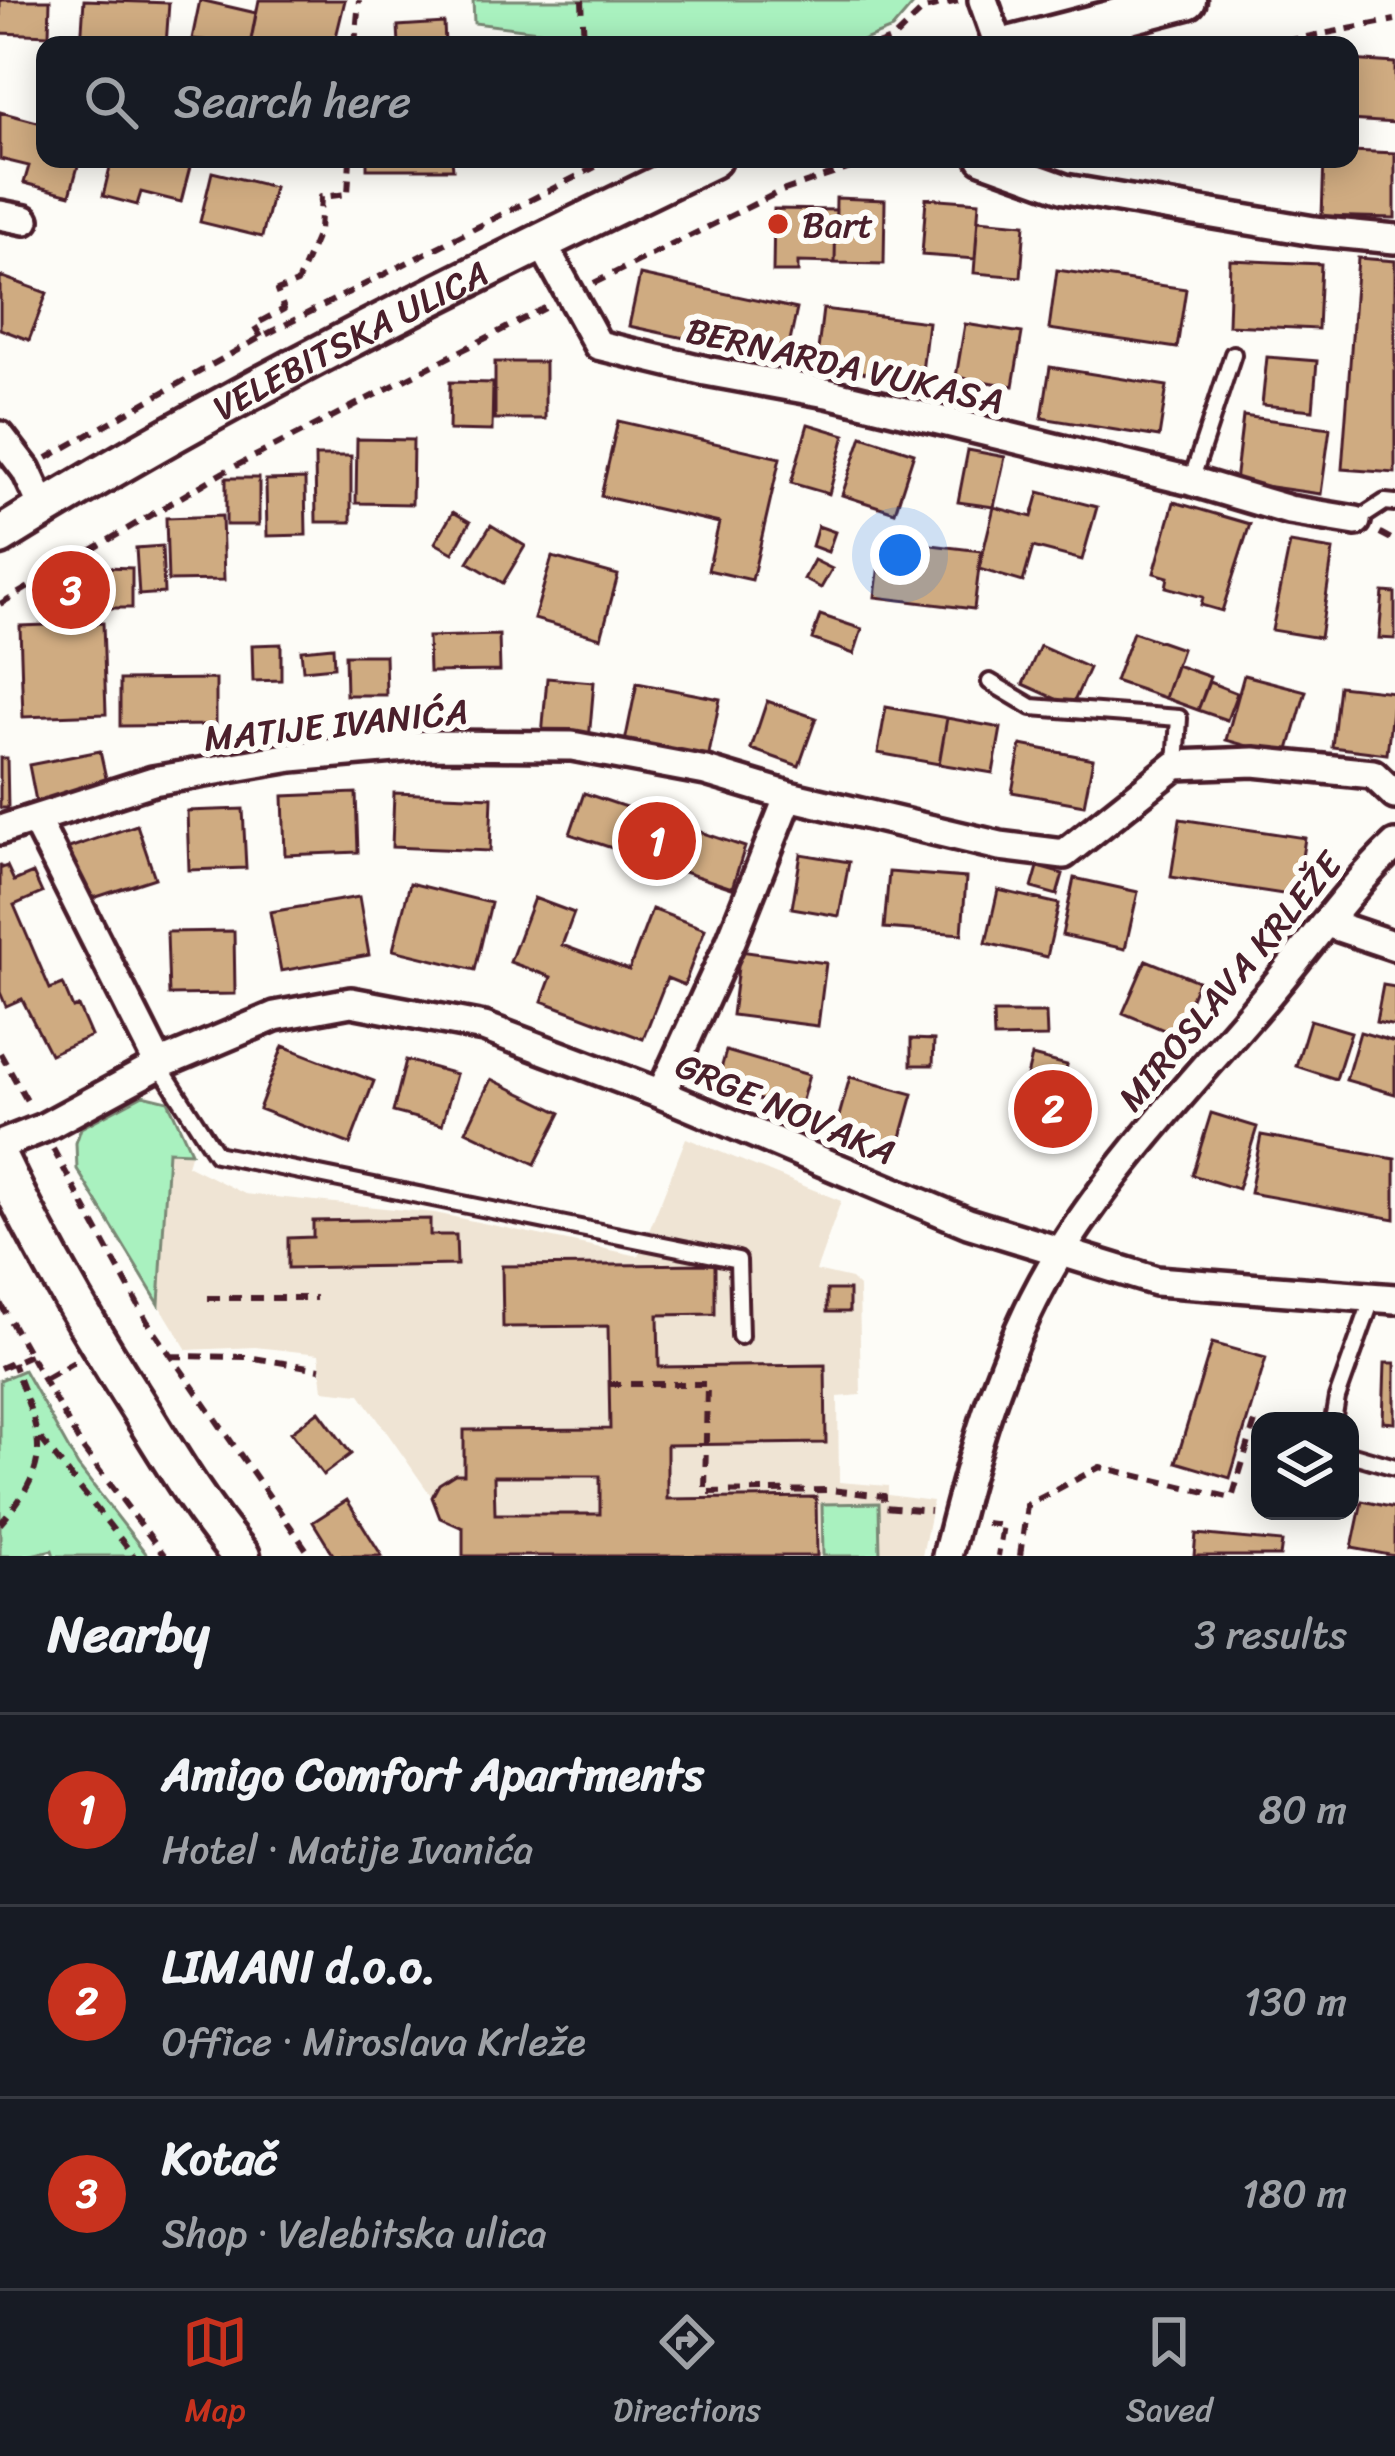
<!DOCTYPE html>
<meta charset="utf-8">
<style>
:root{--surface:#171b24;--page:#20242c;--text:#f1f3f6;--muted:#9ea1a6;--line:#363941;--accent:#c8321e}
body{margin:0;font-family:Sriracha,sans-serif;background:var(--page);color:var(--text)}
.controls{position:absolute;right:36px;bottom:36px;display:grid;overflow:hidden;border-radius:24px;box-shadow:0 6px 30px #0003}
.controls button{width:108px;height:108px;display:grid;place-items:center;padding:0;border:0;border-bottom:3px solid var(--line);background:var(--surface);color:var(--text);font:60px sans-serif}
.you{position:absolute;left:900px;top:555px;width:42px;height:42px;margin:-30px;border:9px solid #fff;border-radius:50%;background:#1a73e8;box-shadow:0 0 0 18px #1a73e833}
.badge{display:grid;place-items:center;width:78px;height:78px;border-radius:50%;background:var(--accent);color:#fff;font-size:39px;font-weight:700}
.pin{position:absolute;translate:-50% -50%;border:6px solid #fff;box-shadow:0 3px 12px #0006}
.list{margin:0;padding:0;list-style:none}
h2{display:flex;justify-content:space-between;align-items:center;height:156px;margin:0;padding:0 48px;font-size:51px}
h2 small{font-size:39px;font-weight:400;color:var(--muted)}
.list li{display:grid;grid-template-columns:78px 1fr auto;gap:36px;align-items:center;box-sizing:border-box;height:192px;padding:0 48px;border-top:3px solid var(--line)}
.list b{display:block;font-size:45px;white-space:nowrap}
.list p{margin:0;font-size:39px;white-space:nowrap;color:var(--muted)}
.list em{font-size:39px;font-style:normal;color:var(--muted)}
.icon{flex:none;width:66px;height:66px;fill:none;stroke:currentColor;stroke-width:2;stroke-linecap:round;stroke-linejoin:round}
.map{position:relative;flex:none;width:1395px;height:1556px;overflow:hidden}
.search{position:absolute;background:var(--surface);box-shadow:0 6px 30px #0003;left:36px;right:36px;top:36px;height:132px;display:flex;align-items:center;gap:30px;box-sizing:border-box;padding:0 42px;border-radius:24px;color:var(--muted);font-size:45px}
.sheet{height:732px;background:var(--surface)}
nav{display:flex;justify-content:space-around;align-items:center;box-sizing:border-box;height:168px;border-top:3px solid var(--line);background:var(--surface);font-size:33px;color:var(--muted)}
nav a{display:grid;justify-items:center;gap:6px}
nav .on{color:var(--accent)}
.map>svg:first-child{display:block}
</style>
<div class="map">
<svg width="1395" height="1556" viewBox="0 0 1395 1556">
<rect width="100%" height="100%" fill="#fdfcf7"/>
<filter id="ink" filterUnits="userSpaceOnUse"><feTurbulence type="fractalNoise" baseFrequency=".00833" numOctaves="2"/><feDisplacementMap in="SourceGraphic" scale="24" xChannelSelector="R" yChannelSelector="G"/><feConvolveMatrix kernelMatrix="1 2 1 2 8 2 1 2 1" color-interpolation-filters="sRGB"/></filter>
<g filter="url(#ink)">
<path fill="#efe4d4" d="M686,1138L841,1201L816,1271L851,1279L859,1287L861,1395L838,1397L839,1482L888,1486V1495L933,1501L922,1556H463L462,1528L440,1518L432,1497L360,1394L323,1390L319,1354L255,1347L187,1350L159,1304L168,1150L191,1152L187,1165L245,1194L435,1213L639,1256Z"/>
<path fill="#a9f1bf" stroke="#7a8875" stroke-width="3" d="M473,0H917L892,29L852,45H565L563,34L474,23Z
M143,1095L168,1101L191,1152L168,1151L159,1304L77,1169L76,1143L81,1128Z
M24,1370L78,1466L148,1556H54L52,1550L27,1556H0V1380Z
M879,1503L880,1556H823L822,1504Z"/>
<path fill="#cfab81" stroke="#4a1f2b" stroke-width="3" fill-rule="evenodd" d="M0,0H50L49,35L0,33Z
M84,0L169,3L166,45H81Z
M200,0L256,13L250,45L192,39Z
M259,0H345L334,45H250Z
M444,23L445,45H399L398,26Z
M1350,60L1395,63V123L1350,120Z
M0,112L45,124L40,142L45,143V159H80L70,195L24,183L29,166L0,159Z
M1350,151L1395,153V218L1322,216L1324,159H1350Z
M112,159L144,162L145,159H192L181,202L141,192L137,205L103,196Z
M367,159H452L453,169H367Z
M212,172L274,187L262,237L200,222Z
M836,198L885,200L884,264L835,263Z
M926,198L979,202L975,259L922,255Z
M774,209L836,210L835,263L798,262V272H773Z
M978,220L1025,224L1021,277L974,273Z
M1358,258L1395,261V473L1342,469Z
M1230,260L1321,264L1318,329L1228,325Z
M1057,270L1186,289L1177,348L1049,329Z
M640,275L797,309L786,360L629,326Z
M0,276L47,293L29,340L0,329Z
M823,309L928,322L921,380L816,366Z
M965,324L1022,333L1013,386L956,377Z
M1267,357L1317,361L1313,410L1262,405Z
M495,362H545V419H495Z
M1050,367L1167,386L1159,437L1042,418Z
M450,382L493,383L492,431L449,430Z
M1243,416L1330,428L1321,494L1235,482Z
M618,421L780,458L752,580L708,570L719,523L601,496Z
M808,424L845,435L829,494L791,483Z
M862,436L914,453L895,512L842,495Z
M357,439L413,440L412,504L356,503Z
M968,450L1005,457L994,507L958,502Z
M315,456H351V522H316Z
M226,478H259V525H226Z
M305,479L306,535L267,536L266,480Z
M1039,492L1097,507L1082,560L1033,547L1023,582L979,569L994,507L1032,517Z
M1174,502L1250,524L1222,611L1201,605L1203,597L1166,587L1168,577L1154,573Z
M453,512L470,522L453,553L435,543Z
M222,516L224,580L168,581L166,518Z
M491,525L525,546L503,583L468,562Z
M818,526L835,532L828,552L812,546Z
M882,539L981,551L974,609L875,597Z
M1290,543L1333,550L1320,638L1272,630Z
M162,546L164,593L139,595L136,548Z
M552,557L618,575L601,638L534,619Z
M814,560L832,569L821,588L804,579Z
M104,567L132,568V608H104Z
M65,585L96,588L93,615L62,612Z
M1383,592L1395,593V639L1379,638Z
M820,615L862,629L854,654L812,639Z
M103,623L106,714L23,717L20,626Z
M1133,632L1182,649L1165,698L1115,681Z
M499,635L500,671L429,672L428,637Z
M281,644V680L253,681L252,645Z
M1040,646L1089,668L1072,706L1023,684Z
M333,647L334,667L303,670L301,650Z
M345,655H385L386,695H346Z
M1176,665L1210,677L1198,710L1165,698Z
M1244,675L1306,691L1287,757L1226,740Z
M547,678L594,682L589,740L542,736Z
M216,679V725L120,726V680Z
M1209,682L1237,693L1227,720L1198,710Z
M637,683L720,699L708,759L625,742Z
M1339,686L1394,692L1387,754L1332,747Z
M767,701L816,718L799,766L751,749Z
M886,707L947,718L939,764L878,753Z
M947,718L1001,728L993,773L939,764Z
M1021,745L1093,759L1084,805L1012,792Z
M100,751L108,787L36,801L29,765Z
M0,758H7L8,808H0Z
M356,793L358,852L285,855L283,796Z
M394,793L492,797L490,851L392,847Z
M584,793L745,847L732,888L570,834Z
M243,809L246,868L189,870L187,811Z
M1180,819L1305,838L1296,896L1171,877Z
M137,825L155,878L84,901L66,849Z
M801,854L849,862L839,916L792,908Z
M0,864L2,868L7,866L14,881L33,873L42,893L14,905L50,989L63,984L73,1008L78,1006L91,1036L50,1054L22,999L6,1006L0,992Z
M1038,867L1063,874L1057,895L1032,888Z
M889,872L966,878L962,934L884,928Z
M1074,878L1138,892L1125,949L1062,935Z
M410,883L491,903L475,970L393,950Z
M998,890L1059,904L1047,957L986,943Z
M359,897L369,955L281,971L270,912Z
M534,898L574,913L562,945L629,970L652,909L705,929L684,985L667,978L643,1039L542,1001L551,977L510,962Z
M234,931L235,994L169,995L167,932Z
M740,951L826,963L818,1026L732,1015Z
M1146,960L1198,981L1176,1035L1123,1013Z
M1383,985L1395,987V1026L1376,1022Z
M993,1013H1046L1047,1037L994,1038Z
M1310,1020L1351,1032L1336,1079L1296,1066Z
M1360,1032L1395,1042V1094L1346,1080Z
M911,1039L934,1040L933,1065H911Z
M283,1046L374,1081L350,1144L259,1109Z
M726,1051L809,1075L799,1111L716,1087Z
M1032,1056L1067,1065L1062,1085L1092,1092L1079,1141L1015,1125Z
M406,1060L456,1074L442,1125L393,1112Z
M850,1077L913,1094L895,1159L832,1141Z
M491,1079L561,1113L535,1164L466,1131Z
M1211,1113L1257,1127L1238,1189L1192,1175Z
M1261,1135L1395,1159V1219L1250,1193Z
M430,1219V1235H456L457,1265L288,1268V1238L313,1237V1221Z
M715,1264V1314L658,1315L659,1367L825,1365L826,1443L667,1445V1499L816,1497L817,1556H463V1528L440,1518L432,1497L439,1484L455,1474H464V1430L610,1429L608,1326L503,1327L502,1266ZM494,1476H600V1514H495Z
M827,1290H849V1312H827Z
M1212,1343L1266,1358L1230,1478L1176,1462Z
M1385,1363H1395V1423L1383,1422Z
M319,1411L351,1454L323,1475L291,1432Z
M347,1500L382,1556H334L313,1522Z
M1362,1501L1395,1508V1556L1352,1548Z
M1196,1534L1282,1542L1280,1556H1194Z"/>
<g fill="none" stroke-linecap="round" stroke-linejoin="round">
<defs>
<path id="lane" d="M1191,481L1233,354
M1356,521L1385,502L1395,503
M990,682L1032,707L1179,718L1176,765
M159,1065L216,1154L738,1260L740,1336
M1333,1421L1337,1398L1373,1297
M1350,1454L1395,1467"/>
<path id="street" d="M983,0L999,45
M982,159L1065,189L1314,231L1395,239
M0,215L25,220
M541,241L598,345L706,371L827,393L1191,481L1289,510L1356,521
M0,436L26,470L44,509
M36,821L159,1065
M0,830L153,781L292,757L429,745L572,746L706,771L789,796L1000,846L1064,854L1176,765L1254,762L1373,774L1395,795
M1327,923L1395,946
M661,1094L731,941L789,796
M0,1145L43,1128L159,1065L275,1016L351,1002L484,1027L661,1094L968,1223L1156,1281L1395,1299
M947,1556C973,1451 1004,1341 1063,1248C1120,1158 1195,1080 1264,999C1308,948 1346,891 1395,845"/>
<g id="secondary">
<path d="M1013,45L1187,0"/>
<path id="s1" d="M0,536C228,394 470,276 712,159"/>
<path d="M0,1161C41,1248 89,1330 141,1411C172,1461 202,1511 241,1556"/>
</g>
</defs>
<use href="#lane" stroke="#4a1f2b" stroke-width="22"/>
<use href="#street" stroke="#4a1f2b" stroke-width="36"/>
<use href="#secondary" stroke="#4a1f2b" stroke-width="45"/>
<path stroke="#4a1f2b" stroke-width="6" stroke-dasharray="12 9" stroke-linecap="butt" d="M582,0L584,45
M355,45L359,0
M877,45L893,39L924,9L958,1
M1265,45L1395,20
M594,283L779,192L877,159
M261,337L254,325L284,309L277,291L297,283L319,231L321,197L348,194L350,159
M47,458L261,337L611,159
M1380,533L1395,541
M0,604L222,473L545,308
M0,1053L30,1106
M53,1149L147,1321L311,1556
M208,1298H316
M0,1303L83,1449L165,1556
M171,1356L248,1357L320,1369
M0,1368L30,1355
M46,1378L74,1362
M609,1384H707L705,1492L831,1490L884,1496V1507L930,1511
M41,1439L134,1556
M986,1523L1003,1525L998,1556
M0,1524C57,1459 40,1437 13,1363
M1020,1556L1027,1505L1100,1467L1232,1498L1255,1422"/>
<use href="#lane" stroke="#fdfcf7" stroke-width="14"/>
<use href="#street" stroke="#fdfcf7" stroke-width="27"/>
<use href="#secondary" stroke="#fdfcf7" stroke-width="36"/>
</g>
</g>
<circle fill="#c8321e" stroke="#fdfcf7" stroke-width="4.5" cx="778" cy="224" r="12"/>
<g text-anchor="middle" stroke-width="12" stroke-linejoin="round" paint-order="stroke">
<g font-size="36" fill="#4a1f2b" stroke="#fdfcf7" text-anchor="start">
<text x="802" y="237">Bart</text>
</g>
<g font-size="36" fill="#4a1f2b" stroke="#fdfcf7">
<text dy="13" stroke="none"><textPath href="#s1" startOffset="402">VELEBITSKA ULICA</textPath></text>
<text transform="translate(845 365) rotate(13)" y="13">BERNARDA VUKASA</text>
<text transform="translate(336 724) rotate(-6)" y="13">MATIJE IVANIĆA</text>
<text transform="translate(1229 981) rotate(-50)" y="13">MIROSLAVA KRLEŽE</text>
<text transform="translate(786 1108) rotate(23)" y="13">GRGE NOVAKA</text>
</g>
</g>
</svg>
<div class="controls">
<button><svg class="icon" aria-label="layers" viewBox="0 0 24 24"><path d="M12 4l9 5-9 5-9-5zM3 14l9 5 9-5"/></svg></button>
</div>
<div class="you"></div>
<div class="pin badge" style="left:657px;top:841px">1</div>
<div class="pin badge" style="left:1053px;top:1109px">2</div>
<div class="pin badge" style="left:71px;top:590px">3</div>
<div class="search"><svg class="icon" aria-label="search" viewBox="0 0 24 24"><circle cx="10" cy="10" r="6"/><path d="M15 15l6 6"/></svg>Search here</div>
</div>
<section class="sheet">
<h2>Nearby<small>3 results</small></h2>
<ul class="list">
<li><span class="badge">1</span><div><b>Amigo Comfort Apartments</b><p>Hotel · Matije Ivanića</p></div><em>80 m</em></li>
<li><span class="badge">2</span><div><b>LIMANI d.o.o.</b><p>Office · Miroslava Krleže</p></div><em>130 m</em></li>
<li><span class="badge">3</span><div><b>Kotač</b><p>Shop · Velebitska ulica</p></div><em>180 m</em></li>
</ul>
</section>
<nav>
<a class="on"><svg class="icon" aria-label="map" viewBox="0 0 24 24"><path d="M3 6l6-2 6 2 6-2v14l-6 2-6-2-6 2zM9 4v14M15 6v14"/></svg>Map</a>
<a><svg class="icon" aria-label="directions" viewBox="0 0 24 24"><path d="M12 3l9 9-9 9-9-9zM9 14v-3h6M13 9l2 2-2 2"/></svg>Directions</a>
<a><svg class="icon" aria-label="saved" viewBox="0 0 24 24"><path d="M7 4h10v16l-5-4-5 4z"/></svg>Saved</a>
</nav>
